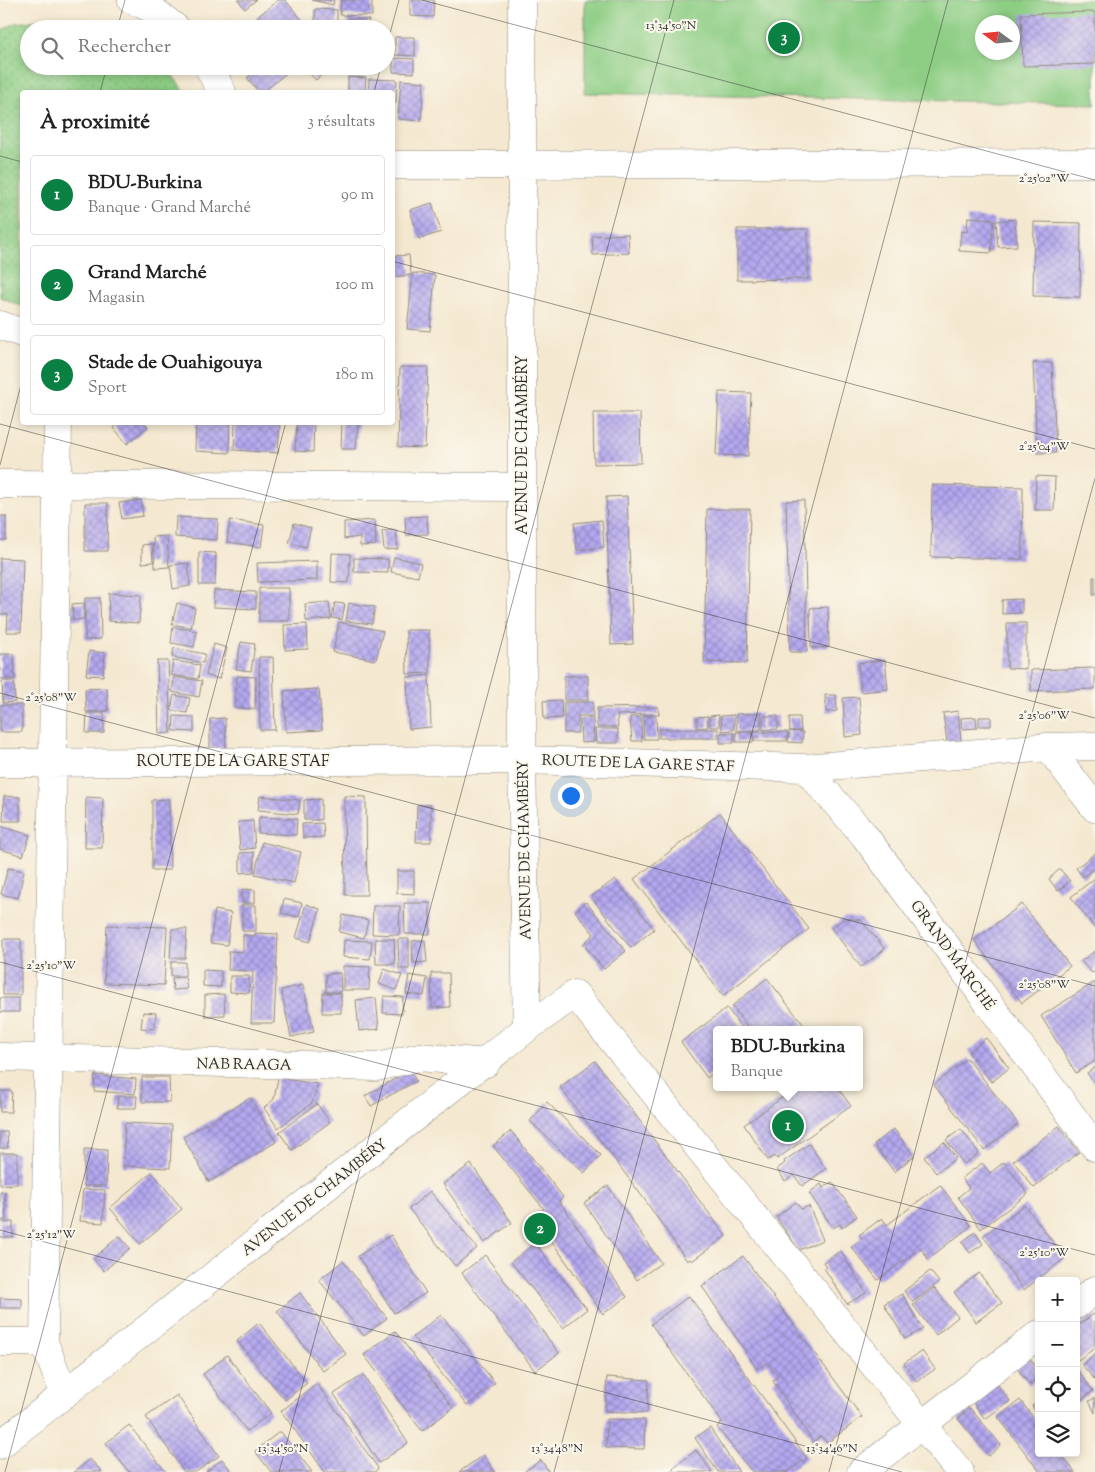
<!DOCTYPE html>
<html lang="fr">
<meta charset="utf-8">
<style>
:root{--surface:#fff;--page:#f6f6f6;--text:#222;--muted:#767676;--line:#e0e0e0;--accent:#0b8043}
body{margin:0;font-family:"Sorts Mill Goudy",serif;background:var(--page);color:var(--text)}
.controls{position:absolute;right:15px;bottom:15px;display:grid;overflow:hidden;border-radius:5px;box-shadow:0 2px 8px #0003}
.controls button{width:45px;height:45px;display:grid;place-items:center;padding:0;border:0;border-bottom:1px solid var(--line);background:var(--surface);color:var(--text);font:25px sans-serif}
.compass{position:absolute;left:975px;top:15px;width:45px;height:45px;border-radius:50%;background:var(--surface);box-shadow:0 2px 8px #0003;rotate:285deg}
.you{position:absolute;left:570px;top:795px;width:18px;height:18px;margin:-12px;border:4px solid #fff;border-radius:50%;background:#1a73e8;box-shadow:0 0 0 8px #1a73e833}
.badge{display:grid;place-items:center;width:32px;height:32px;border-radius:50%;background:var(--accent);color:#fff;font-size:16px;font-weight:700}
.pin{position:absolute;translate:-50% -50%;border:2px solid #fff;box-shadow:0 1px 5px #0006}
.popup{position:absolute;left:713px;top:1026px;width:150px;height:65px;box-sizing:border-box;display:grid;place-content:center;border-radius:5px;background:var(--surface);filter:drop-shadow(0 1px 4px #0005);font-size:16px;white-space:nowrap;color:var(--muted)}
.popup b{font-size:19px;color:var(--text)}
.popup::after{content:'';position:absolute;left:50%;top:100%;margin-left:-10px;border:10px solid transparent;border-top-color:var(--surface)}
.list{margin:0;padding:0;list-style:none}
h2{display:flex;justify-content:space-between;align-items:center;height:65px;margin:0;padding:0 20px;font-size:21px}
h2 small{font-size:16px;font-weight:400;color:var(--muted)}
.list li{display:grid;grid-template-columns:32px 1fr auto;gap:15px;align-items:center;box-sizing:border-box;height:80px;margin:0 10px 10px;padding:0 10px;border:1px solid var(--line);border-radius:5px}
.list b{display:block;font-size:19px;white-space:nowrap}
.list p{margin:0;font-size:16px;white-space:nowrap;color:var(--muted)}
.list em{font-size:16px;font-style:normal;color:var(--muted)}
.icon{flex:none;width:28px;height:28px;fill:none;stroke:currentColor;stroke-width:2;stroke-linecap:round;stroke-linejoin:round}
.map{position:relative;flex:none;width:1095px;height:1472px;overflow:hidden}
.search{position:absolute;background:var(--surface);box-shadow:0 2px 8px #0003;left:20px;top:20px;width:375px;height:55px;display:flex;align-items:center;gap:12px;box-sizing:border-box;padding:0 18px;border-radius:28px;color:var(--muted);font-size:19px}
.panel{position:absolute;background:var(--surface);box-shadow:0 2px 8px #0003;left:20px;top:90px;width:375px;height:335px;border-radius:5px}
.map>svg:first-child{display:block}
</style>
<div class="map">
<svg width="1095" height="1472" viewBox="0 0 1095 1472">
<defs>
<pattern id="park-dots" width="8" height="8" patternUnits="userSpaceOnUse" patternTransform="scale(1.25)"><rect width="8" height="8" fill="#8dcd84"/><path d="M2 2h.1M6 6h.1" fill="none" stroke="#7ab072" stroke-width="1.8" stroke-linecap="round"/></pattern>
<pattern id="building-cross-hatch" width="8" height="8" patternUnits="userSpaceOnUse" patternTransform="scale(1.25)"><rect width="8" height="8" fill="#b4a8f0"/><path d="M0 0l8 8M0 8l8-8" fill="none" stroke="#9389c3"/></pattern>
</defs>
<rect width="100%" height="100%" fill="#fbf7ec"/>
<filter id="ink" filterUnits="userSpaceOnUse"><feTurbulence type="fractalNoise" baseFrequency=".02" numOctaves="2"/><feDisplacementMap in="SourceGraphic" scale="10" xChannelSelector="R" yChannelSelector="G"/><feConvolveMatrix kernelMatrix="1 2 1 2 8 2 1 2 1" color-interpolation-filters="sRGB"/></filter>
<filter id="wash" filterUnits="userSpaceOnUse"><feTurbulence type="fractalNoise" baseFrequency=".0096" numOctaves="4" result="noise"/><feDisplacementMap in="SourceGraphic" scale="20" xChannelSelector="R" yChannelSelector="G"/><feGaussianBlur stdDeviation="1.12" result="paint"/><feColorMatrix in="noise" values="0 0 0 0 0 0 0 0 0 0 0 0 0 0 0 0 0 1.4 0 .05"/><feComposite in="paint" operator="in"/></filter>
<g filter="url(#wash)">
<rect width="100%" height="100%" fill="#f4e8d0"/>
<path fill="url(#park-dots)" stroke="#5c7c58" d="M66,17L116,29H29V66H165L185,92H22V306L0,297V31L16,23Z"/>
<path fill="#8dcd84" stroke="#5c7c58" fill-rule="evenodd" d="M585,0H1095V104L585,93ZM982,22H1012V52H982Z"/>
<g id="blocks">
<path fill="url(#building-cross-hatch)" d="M238,0H256L245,9Z
M278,0H285L304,22L296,29H265L256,18Z
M312,0H334L333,5Z
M341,0H372V16L340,15Z
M410,0H434L433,17L410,16Z
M315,9L337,10V29H315Z
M1095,12V64L1023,66L1021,14Z
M348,18L369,20L368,29H347Z
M395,37H415V56L395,55Z
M393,58L414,59V73L393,72Z
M224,66H241L231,75Z
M260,66H287L290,70L263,92H259L247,78Z
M306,66H330L316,80L304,68Z
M348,77L366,78L365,92H348Z
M369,79L397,80L396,103H392V92H368Z
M401,80L424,82L421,121L398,119Z
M432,203L441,232L419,239L410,210Z
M968,217L994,219L991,253L959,251L961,231L967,232Z
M1015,219L1017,246L998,247L996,221Z
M1034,222L1081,223L1080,297L1033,296Z
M737,229H808V279L737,280Z
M628,234L629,253L593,255L592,236Z
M409,255L411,275L392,277V256Z
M413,273L435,275L430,331L407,329Z
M1033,363H1052L1056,453H1037Z
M400,367H428L425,448L398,447Z
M719,392L751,393L748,456L716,455Z
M593,413H640L641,463L594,464Z
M119,422H144L148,427L127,444L114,428Z
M196,422H230L229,453L195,451Z
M235,422H280L278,453L234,450Z
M297,422H314L313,452L295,451Z
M342,422H358L356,449H341Z
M1036,476L1055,477L1054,510H1035Z
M932,485L1023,487L1022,559L931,557Z
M627,496L633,644L611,645L606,497Z
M141,500L143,516L122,519L119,503Z
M804,500L807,652H790L786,501Z
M85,503H108L107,551H85Z
M707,509H750L747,663L704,662Z
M0,516H6V540H0Z
M427,516L428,534L406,535L405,517Z
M176,517L218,519L217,540L175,537Z
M230,520L264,525L261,547L227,542Z
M375,520L376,545L360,546V537L344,539V522Z
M602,520L604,547L577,550L574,523Z
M294,523L311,528L306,547L289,543Z
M396,530L398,549L384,550L382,531Z
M167,536L169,567L155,568L153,537Z
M152,544L153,562L142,563V545Z
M199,552L216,553L215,585H199Z
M332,553L350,554L349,583L331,582Z
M394,557L421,563L418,577L391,572Z
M0,558L23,559L21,632H7L8,614H0Z
M354,558L388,559V573L354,572Z
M317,561V580L258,582L257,563Z
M188,563L190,586L173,589L170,565Z
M1093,577H1095V595H1093Z
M259,588H289V621H259Z
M214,590L256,592V609L213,607Z
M109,593L141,595L139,623L108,621Z
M85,598H100L101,639L85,640Z
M1022,599V613L1002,614V600Z
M329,602L331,619L306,621L305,604Z
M84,603V619L73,620L72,604Z
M177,603L195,608L191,628L172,624Z
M335,603L345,604L342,620L332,618Z
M349,603L375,607L372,624L346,621Z
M828,607L829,647L811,648L810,608Z
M339,622L383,631L376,660L333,652Z
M1007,623H1026V669L1007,668Z
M307,624L308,649L285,650L284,625Z
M173,627L197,631L194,647L171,643Z
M406,630H429L430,673L407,674Z
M241,642L255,644L251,671L236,669Z
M214,644L227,648L219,679L206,675Z
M174,648L205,654L203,663L172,657Z
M89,651L105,653L103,676L86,675Z
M0,654H14L15,679H0Z
M259,657H273L275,730H260Z
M885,660L888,689L861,692L858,663Z
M157,661H168L171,733L159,734Z
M173,661L200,665L198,679L171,675Z
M1095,668V689L1031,691V670Z
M429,675L431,727L409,729L407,677Z
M237,676L256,677L255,709L235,708Z
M564,676H588V700H564Z
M174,677L202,681L199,697L172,692Z
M2,681H14L15,702L3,703Z
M107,688L108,711L86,712L85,689Z
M319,689L322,730L286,732L284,691Z
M174,695L190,698L187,713L171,710Z
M825,695H836L837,711L826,712Z
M859,697L862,735L845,737L843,698Z
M561,700L562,718L544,719L543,701Z
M564,702H593V716H578V733H564Z
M0,705H22V732H0Z
M658,707L659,714L617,715L618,727H597V708Z
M958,711L961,741L947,742L943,713Z
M87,713H104V733H86Z
M761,713V730L737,731L736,714Z
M719,715V727H710V716Z
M734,715V730L722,731L721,716Z
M174,716L194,717V732L173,731Z
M643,716H656L657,739H644Z
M708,716V727L697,728V717Z
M763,716H778V729L763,730Z
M630,717H641L642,741H632Z
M789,717H800L801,731H790Z
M976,717L977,728L962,729L961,718Z
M979,717H991V726H979Z
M225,718L226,748H210V719Z
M593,718L594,742L581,743L580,719Z
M595,729H618V743H596Z
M659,729H718V738H659Z
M789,731L803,732L802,743L788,742Z
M736,732H753V742H736Z
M754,732H787V741H754Z
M720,733H734V743H720Z
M4,796L20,797V821H3Z
M260,796L300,800L298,814L258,810Z
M344,796L366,797L367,895H345Z
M86,797L103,798L102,848H85Z
M169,799L170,870H152V800Z
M321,799V820H304V800Z
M417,805H431V842H416Z
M720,813L809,929L723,996L634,879Z
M259,817L297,819L296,835L258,833Z
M253,821L255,848L240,850L238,822Z
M323,823L324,837L303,838L302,824Z
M0,826L30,835L23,856L0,849Z
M262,842L301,852L294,883L255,874Z
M254,852V872L240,873V853Z
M1095,853V868L1083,877L1076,868Z
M8,868L24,871L18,898L1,894Z
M1060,869L1070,881L1058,891L1049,879Z
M397,871H414V894L397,893Z
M1095,878V928L1071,897Z
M615,879L654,929L631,948L591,897Z
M242,889L255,890V903H242Z
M284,899L302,903L299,917L281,913Z
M586,902L626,951L604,969L583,944L594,934L575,911Z
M404,903H430V934H405Z
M306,904L320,909L310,942L296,938Z
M1022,904L1070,966L1022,1003L974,940Z
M242,905H256V931H242Z
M373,906H400L399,935L372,934Z
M215,910L231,913L227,945L210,943Z
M343,915L368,920L364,938L339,932Z
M845,918L861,920L885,949L861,967L831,928Z
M107,925L167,927L164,985L104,983Z
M172,929H187L185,958H170Z
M255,933L278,934L274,1023H251L253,971L228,970L229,951L243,952V935L255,936Z
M3,939H21V995H3Z
M375,939H394L395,964H376Z
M398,939H409V969H399Z
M344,940L372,941L370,959L343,957Z
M425,940L427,962L413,963L412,941Z
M1095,951V971L1092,973L1081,961Z
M171,962H185V976H171Z
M343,966L370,967L369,990H343Z
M384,969L402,975L396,990L379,984Z
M203,970L221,971V987L203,986Z
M340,973L341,992H326V974Z
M431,973H449L450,1007L432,1008Z
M409,975L427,978L424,996L406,994Z
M230,976H249V993L230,992Z
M185,977L187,989L173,990L172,978Z
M767,978L803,1024L796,1030H750L732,1006Z
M1095,982V1061L1076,1073L1041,1016Z
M303,985L314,1032L291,1037L281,990Z
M323,993H341V1013H322Z
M224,994L225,1015L205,1016V995Z
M384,996L403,997L402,1014L383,1013Z
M0,998H19V1012H0Z
M376,998L379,1029L359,1031L356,1000Z
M727,1008L743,1030H717V1070L707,1078L681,1042Z
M143,1012L156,1013L154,1029L141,1028Z
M986,1038L1009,1068L992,1082L968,1052Z
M967,1058L1018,1124L984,1150L934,1085Z
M595,1061L726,1236L692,1261L690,1259L687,1261L645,1200L560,1087Z
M1095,1067V1084L1087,1073Z
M410,1070L416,1081L371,1106L365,1096Z
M95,1075L136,1079L135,1094L94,1091Z
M142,1077H169L170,1102H142Z
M278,1078L318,1084L312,1103L278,1128L264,1108L274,1099Z
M797,1087H837L851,1106L777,1159L775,1156L768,1160L744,1125Z
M0,1091H12L11,1112H0Z
M118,1096H137L136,1108H117Z
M250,1098L276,1142L209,1182L183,1137Z
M547,1102L601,1155L584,1173L530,1121Z
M317,1104L330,1122L292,1150L279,1132Z
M125,1123L172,1125L170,1168L123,1166Z
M1059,1126L1079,1152L1034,1188L1013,1161Z
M894,1129L914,1156L894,1172L874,1144Z
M961,1129L979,1153L964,1164L946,1140Z
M511,1131L563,1197L559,1201L627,1297L603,1314L534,1216L544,1209L493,1146Z
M0,1132H7L8,1148H0Z
M944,1142L956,1158L936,1173L924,1157Z
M809,1144L826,1169L802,1186L794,1175L785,1181L777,1169L785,1163L784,1161Z
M84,1149L107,1150L106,1186H84Z
M0,1153H17V1184L0,1185Z
M1004,1162L1028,1194L981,1229L958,1197L969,1188L962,1178L982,1163L990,1173Z
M471,1164L512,1223L484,1243L443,1184Z
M152,1172L182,1209L140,1244L110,1208Z
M832,1182L857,1216L842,1228L840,1224L833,1228L809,1193L821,1184L823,1188Z
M940,1185L971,1226L928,1259L921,1248L878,1280L851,1247L862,1238L859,1235L882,1218L887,1225Z
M608,1186L661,1263L637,1280L584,1203Z
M83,1189L105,1190L103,1223L80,1221Z
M430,1191L477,1248L455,1266L409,1209Z
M0,1192H5L6,1220H0Z
M796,1202L801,1209L809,1206L823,1240L799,1250L776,1217Z
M1025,1205L1065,1258L1024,1290L983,1236Z
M0,1222H13V1237H0Z
M975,1232L983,1244L970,1253L962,1242Z
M391,1235L426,1293L394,1313L358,1256Z
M119,1236L130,1248L104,1271L93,1259Z
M535,1243L587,1309L563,1328L511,1262Z
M841,1251L866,1293L847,1304L824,1268L826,1267L823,1262Z
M485,1255L559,1353L535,1371L462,1273Z
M743,1256L862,1417L827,1443L821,1436L813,1442L773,1381L778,1377L767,1363L757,1369L702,1286Z
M343,1261L387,1318L364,1336L319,1280Z
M930,1271L939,1282L913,1302L904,1291Z
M979,1273L1002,1303L976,1322L954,1292Z
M934,1288L958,1317L936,1335L913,1305Z
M300,1293L346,1354L323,1371L277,1311Z
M902,1294L923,1329L905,1339L884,1304Z
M689,1296L807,1458L788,1472H752L717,1427L722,1422L651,1324Z
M0,1298L22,1299V1308H0Z
M1095,1313V1348L1078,1360L1076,1357V1327Z
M441,1315L495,1383L467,1406L413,1337Z
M259,1323L307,1383L285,1400L237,1341Z
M395,1331L453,1408L422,1431L364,1355Z
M922,1351L935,1369L917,1382L904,1363Z
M1027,1354L1039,1371V1377L1029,1385L1014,1364Z
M1095,1354V1380L1082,1365Z
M227,1355L271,1413L247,1431L203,1374Z
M1076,1368L1093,1391L1076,1404Z
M363,1375L408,1443L379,1463L334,1394Z
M607,1377L649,1380L647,1413L605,1411Z
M995,1381L1010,1401L985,1419L970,1398Z
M317,1384L378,1468L375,1472H325L281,1411Z
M177,1395L219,1456L196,1472H184L146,1417Z
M1095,1398V1413L1089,1401Z
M1020,1400L1039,1425V1453H1060L1075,1472H1040L998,1417Z
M1039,1401V1416L1032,1406Z
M970,1408L1001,1445L989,1456L958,1419Z
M607,1419L645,1420L644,1449L606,1448Z
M129,1425L166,1472H129L106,1443Z
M710,1428L739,1472H718L695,1438Z
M279,1432H281L312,1472H271L255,1451Z
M696,1450L712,1472H669L674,1469L673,1468Z
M483,1455L495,1472H459Z
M90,1459L102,1472H74Z
M222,1459L232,1472H206Z
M541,1460L549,1472H524Z"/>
</g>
</g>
<g filter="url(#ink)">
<use href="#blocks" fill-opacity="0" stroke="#908a7e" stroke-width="1"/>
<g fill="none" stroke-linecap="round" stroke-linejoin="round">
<defs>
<path id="street" d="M58,422L44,1342L64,1394
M0,484L522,487
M1048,747L1095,808
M0,763L522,760L805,768L1048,747L1095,746
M805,768L864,835L1095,1147
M527,1028L575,994L960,1472
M0,1057L377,1067L419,1057L486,1063
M1076,1305L1095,1290
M0,1342H44
M861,1472L1039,1334"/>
<path id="secondary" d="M132,0L150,8L177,29
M208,66L222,92
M392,165L1095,163
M0,325L22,333
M0,1445L527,1028L522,760V0"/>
</defs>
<use href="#street" stroke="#908a7e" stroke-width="29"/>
<use href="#secondary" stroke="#908a7e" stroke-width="29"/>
<use href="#street" stroke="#fff" stroke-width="28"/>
<use href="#secondary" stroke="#fff" stroke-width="28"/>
</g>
</g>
<path fill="none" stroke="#2b2b2b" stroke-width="1" stroke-opacity="0.45" d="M422,0L1095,180M117,29L125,0M386,48L399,0M100,92L107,66M374,92L381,66M0,156L22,162M392,261L1095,449M0,424L1095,718M0,465L22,381M0,693L1095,986M0,962L1095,1255M0,1230L902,1472M5,1472L286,422M279,1472L674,0M554,1472L948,0M829,1472L1095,478"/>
<g text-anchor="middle" stroke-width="4" stroke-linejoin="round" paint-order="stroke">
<g font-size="15" fill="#2b2b2b" stroke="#fbf7ec">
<text transform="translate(522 445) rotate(-90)" y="5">AVENUE DE CHAMBÉRY</text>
<text x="233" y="766">ROUTE DE LA GARE STAF</text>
<text transform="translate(638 763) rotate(2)" y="5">ROUTE DE LA GARE STAF</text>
<text transform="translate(524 850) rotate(-91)" y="5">AVENUE DE CHAMBÉRY</text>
<text transform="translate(953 955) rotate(54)" y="5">GRAND MARCHÉ</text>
<text transform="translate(244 1064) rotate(1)" y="5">NAB RAAGA</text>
<text transform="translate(314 1197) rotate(-38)" y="5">AVENUE DE CHAMBÉRY</text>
</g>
</g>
<g font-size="12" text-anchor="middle" fill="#2b2b2b" stroke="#fbf7ec" stroke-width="4" stroke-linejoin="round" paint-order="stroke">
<text x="671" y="29">13°34'50"N</text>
<text x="1044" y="182">2°25'02"W</text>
<text x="1044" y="450">2°25'04"W</text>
<text x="51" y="701">2°25'08"W</text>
<text x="1044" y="719">2°25'06"W</text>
<text x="51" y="969">2°25'10"W</text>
<text x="1044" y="988">2°25'08"W</text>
<text x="51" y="1238">2°25'12"W</text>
<text x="1044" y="1256">2°25'10"W</text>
<text x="283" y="1452">13°34'50"N</text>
<text x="557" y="1452">13°34'48"N</text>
<text x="832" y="1452">13°34'46"N</text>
</g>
</svg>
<div class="controls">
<button>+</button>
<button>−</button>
<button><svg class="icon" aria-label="locate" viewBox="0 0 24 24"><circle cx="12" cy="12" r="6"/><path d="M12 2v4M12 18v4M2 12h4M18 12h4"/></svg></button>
<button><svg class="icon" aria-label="layers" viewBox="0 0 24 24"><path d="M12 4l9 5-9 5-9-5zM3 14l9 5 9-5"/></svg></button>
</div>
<svg class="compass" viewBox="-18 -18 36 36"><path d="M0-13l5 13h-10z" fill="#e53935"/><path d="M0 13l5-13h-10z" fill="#767676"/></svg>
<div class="you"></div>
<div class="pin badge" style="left:788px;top:1126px">1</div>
<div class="popup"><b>BDU-Burkina</b>Banque</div>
<div class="pin badge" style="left:540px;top:1229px">2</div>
<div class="pin badge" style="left:784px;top:38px">3</div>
<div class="search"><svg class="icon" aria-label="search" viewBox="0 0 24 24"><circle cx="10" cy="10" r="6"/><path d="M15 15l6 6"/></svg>Rechercher</div>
<section class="panel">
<h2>À proximité<small>3 résultats</small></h2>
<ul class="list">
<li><span class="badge">1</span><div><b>BDU-Burkina</b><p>Banque · Grand Marché</p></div><em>90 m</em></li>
<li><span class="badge">2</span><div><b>Grand Marché</b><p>Magasin</p></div><em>100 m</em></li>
<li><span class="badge">3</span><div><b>Stade de Ouahigouya</b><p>Sport</p></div><em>180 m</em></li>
</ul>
</section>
</div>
